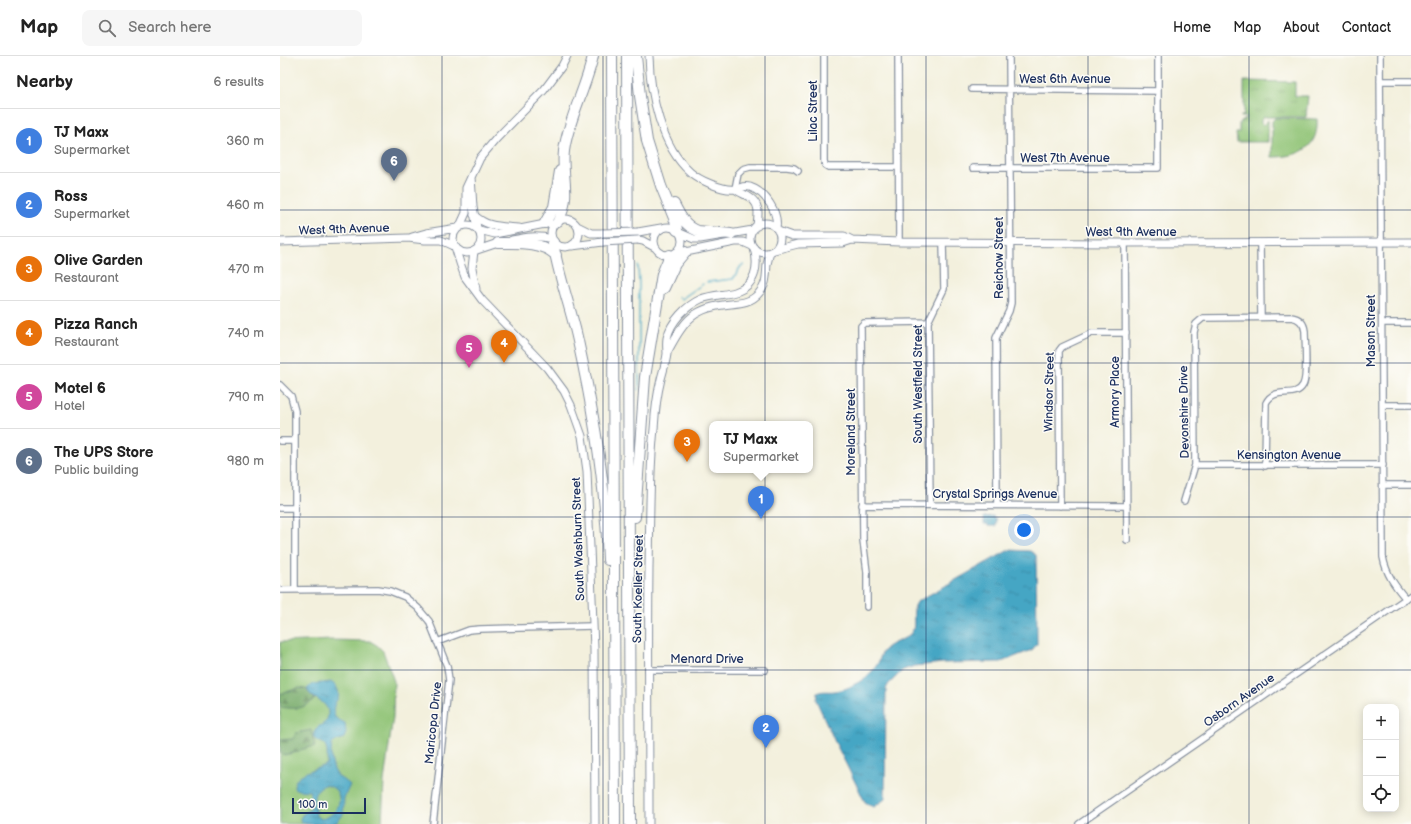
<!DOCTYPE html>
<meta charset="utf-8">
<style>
:root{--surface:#fff;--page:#f6f6f6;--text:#222;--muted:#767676;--line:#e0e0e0;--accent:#d1495b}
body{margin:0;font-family:"Balsamiq Sans",sans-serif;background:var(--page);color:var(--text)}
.controls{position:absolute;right:12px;bottom:12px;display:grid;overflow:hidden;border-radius:8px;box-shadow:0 2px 10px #0003}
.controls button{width:36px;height:36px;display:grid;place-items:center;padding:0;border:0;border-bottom:1px solid var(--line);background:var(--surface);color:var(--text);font:20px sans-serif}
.scale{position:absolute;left:12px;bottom:10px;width:74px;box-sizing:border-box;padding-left:4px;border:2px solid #1b2f5e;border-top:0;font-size:11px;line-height:14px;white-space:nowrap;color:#1b2f5e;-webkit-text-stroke:3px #fdfcf7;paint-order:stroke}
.you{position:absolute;left:744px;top:474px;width:14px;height:14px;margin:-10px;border:3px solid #fff;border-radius:50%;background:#1a73e8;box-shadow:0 0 0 6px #1a73e833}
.badge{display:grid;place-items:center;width:26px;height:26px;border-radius:50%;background:var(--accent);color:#fff;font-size:13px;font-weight:700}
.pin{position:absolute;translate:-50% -33px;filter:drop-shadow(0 1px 2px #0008)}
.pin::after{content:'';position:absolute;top:21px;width:14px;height:12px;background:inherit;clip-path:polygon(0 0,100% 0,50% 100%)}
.popup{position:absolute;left:429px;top:365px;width:104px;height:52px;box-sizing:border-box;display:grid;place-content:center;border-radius:8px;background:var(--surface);filter:drop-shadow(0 1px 3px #0005);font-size:13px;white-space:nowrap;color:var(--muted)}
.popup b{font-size:15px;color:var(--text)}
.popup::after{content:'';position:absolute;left:50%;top:100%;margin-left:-8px;border:8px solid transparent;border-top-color:var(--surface)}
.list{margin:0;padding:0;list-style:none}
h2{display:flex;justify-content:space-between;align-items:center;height:52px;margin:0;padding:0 16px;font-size:17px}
h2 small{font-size:13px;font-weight:400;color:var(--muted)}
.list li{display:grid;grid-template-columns:26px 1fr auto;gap:12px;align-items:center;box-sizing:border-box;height:64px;padding:0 16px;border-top:1px solid var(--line)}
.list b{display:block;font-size:15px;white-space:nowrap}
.list p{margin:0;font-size:13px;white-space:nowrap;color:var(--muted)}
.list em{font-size:13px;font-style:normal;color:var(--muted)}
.icon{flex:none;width:22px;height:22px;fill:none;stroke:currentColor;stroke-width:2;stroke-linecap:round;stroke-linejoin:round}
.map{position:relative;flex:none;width:1131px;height:768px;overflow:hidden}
header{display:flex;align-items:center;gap:24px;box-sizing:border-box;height:56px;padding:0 20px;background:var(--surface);border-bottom:1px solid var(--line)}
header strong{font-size:19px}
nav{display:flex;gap:22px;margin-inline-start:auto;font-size:14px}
.search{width:280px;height:36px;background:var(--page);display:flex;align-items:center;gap:10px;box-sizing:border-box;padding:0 14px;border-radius:8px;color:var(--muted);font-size:15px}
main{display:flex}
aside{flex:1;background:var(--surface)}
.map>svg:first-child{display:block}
</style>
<header>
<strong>Map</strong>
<div class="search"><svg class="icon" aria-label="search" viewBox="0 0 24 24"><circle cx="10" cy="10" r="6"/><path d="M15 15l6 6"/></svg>Search here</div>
<nav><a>Home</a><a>Map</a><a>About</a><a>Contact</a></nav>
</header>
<main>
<aside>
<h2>Nearby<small>6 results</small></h2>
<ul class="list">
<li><span class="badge" style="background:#3f7fe0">1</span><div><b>TJ Maxx</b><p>Supermarket</p></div><em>360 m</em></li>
<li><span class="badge" style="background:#3f7fe0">2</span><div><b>Ross</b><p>Supermarket</p></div><em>460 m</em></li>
<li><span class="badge" style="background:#e8710a">3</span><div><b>Olive Garden</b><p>Restaurant</p></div><em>470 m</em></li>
<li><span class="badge" style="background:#e8710a">4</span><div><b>Pizza Ranch</b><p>Restaurant</p></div><em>740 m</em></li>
<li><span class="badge" style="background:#d1479c">5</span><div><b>Motel 6</b><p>Hotel</p></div><em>790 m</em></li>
<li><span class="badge" style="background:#5c6f8a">6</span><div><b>The UPS Store</b><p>Public building</p></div><em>980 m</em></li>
</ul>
</aside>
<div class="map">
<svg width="1131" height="768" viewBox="0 0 1131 768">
<defs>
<pattern id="forest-firs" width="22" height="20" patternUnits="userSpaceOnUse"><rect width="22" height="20" fill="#73a966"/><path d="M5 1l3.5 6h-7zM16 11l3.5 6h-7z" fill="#5e8a57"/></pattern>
<pattern id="park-tufts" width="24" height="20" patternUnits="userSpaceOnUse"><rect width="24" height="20" fill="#8fc375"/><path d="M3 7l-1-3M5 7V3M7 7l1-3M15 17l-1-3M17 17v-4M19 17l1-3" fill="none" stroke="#749f63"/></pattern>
<pattern id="water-ripples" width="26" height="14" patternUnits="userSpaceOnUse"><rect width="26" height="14" fill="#45a6c4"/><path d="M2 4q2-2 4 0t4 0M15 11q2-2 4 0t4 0" fill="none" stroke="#3988a2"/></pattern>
</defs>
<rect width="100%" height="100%" fill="#fdfcf7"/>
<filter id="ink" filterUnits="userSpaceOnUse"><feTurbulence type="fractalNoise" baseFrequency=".025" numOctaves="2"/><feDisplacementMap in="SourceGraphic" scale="8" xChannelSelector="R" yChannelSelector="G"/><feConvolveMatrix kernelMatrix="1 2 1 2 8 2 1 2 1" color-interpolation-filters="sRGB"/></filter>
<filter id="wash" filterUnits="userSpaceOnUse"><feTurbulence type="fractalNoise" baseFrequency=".012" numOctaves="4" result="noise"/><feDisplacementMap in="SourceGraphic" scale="16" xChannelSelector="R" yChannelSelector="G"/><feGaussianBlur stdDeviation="0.9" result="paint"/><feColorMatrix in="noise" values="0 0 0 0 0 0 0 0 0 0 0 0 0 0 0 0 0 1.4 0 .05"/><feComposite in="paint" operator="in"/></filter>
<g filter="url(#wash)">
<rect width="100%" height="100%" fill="#f3f0dd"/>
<path fill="#8fc375" stroke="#55796a" d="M995,62L1037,63C1039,93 1018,101 992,101V65Z
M53,584L90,585L98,590L103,595L114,625L113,661L104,725L102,768H0V586Z"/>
<path fill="url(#forest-firs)" stroke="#476c62" d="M19,632L26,633L35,643C27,650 21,653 10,652C6,652 4,651 0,652V638Z
M31,674L35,690L20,694L18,696L4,699L0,696V684L13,683L16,677Z"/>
<path fill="url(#park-tufts)" stroke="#55796a" d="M964,25L1015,26V40H1028L1026,61H984L981,64V67L983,69L988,64V86H957L956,77H959V67L967,61H961V60L964,59Z"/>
<path fill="url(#water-ripples)" stroke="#306a91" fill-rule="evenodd" d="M713,460L714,462H716V470H708V468H704V461Z
M729,494L750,495L756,499L757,583V588L752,594L721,606L663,607L635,610L628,612L623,614L608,629L606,633L605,743L594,751L585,746L555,686L536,644L537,637C542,634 549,636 555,635C562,634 569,632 575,628C584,624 593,616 598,607C600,603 601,597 604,594C611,586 624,585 631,577C638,569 629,555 638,545Z
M51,626C57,630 60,635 58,643C54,646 51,657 56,662C58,664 62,665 65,667L66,677L64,682L53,686L52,689C50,699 51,714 60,722C64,725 67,725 70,729L64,742L63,759L57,766L51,768H29L21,766L20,763L22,759L32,752L30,735L18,734L14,732C13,716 37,714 47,708C47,703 48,693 45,689C42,684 32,687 34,677C35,668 48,671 48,658C48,656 48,654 47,652C43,644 31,643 27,633L32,628ZM44,729C67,731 62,760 41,763L36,760C34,747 30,736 44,729Z"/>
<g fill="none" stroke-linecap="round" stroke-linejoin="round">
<path stroke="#45a6c4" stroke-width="1.5" d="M358,210L359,228V334
M427,226L453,223L461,210L464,209
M398,241L401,243L423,228"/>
</g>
</g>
<g filter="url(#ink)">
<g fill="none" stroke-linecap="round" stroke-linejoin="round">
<defs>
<path id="minor" d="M544,0V105L545,109L548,111H618
M618,0L619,186
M1100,0L1103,501C1106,518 1115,530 1126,543
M1100,25H1131
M692,33L878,35
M693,112H878V0
M455,133L458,118L463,113L470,111H507L514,112L518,115
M845,187L847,484
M980,187L981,261
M1102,267H1131
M0,329L11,340L15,355V533
M1103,349H1131
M0,385H15
M915,409H1103
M1103,429H1131
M904,445L915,409L914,276L916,268L923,262L1011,261C1019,262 1024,267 1025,275C1025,287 1028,320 1023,329C1015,344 995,329 986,347L985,410
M650,448L648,266L664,233L663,186
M582,449L847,450
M717,449L716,282L729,255L731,247L729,0
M780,450L779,295L782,291L812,277H846
M0,452H15
M0,534L98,533L110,535L125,541L138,552L149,565L167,610L169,624L153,768
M587,551V516L583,484L581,270L584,267L648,266
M157,586L189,574L200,573L312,570
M368,614H485
M799,768L1131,539"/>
<path id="tertiary" d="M369,0C370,38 381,90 410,116C419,124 443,135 455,133C462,132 462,129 470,131C485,136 499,156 496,172
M191,121L193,151L197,172
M455,133C460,137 464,138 469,141C481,148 478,159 477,170
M194,159C208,172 221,170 239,172
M180,170L186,157V132L200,102L216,83L264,34L282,10L287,0
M175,191L180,207L185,221L202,244L267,312L284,335L291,349L302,380L307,415L314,593L315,768
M194,195L192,212L196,233
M388,295C404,264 414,251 451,248C461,247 472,246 479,237C487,229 486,219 487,208C488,204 489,200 490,196
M369,768C369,683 368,597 369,512C370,466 369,419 374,373C375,356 377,339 381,323C383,315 386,306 387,298C387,293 386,288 387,282C391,265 406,250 421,243C432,239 444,239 455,236C476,230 479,210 474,192"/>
<path id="secondary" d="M271 177a14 14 0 1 1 28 0a14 14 0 1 1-28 0Z
M470 182a15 15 0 1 1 30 0a15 15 0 1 1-30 0Z
M173 183a14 14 0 1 1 28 0a14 14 0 1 1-28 0Z
M297,170L311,177H323
M374 185a14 14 0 1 1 28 0a14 14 0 1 1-28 0Z
M199,174L215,178L270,167
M498,175L512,180H564L572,184L619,186L845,187L1131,186
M358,176L381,172
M400,177L414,183H420L473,174
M132,181L146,177L177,172
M232,184C246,181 257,179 272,183
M358,184L363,185L376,192
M0,186L128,182L145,184H161L174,190
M292,190L323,186
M197,194L221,186
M494,194L518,188L563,187L572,184
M401,197L455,186H463L472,190"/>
<path id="motorway" d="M332,0L335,768
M347,0L350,768
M356,0L360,40L367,85L381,130L396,167L397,174
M394,148C400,160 405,170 418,175L451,178
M278,165C292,140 281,121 284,95C288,64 306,32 313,0
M265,167L274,151L280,115
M273,186C278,219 291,252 298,285C314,357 326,430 328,504
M218,187C237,187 261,185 276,199
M384,232L395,208L405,196
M355,461L365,321L382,218L390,199"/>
</defs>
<use href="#minor" stroke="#87909e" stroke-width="8"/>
<use href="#tertiary" stroke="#87909e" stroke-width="9"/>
<use href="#secondary" stroke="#87909e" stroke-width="9"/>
<use href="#motorway" stroke="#87909e" stroke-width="12"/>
<use href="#minor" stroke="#fff" stroke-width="5.5"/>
<use href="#tertiary" stroke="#fff" stroke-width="7"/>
<use href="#secondary" stroke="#fff" stroke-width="7"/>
<use href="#motorway" stroke="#fff" stroke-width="10"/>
<defs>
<path id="secondary-bridge" d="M323,177L358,176
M323,186L358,184"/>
</defs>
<use href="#secondary-bridge" stroke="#87909e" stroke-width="9" stroke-linecap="butt"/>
<use href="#secondary-bridge" stroke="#fff" stroke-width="7"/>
</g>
</g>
<path fill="none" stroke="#1b2f5e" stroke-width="1" stroke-opacity="0.55" d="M162,0V768M323,0V768M485,0V768M646,0V768M808,0V768M969,0V768M0,154H1131M0,307H1131M0,461H1131M0,614H1131"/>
<g text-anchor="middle" stroke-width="3" stroke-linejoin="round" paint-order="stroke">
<g font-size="12" fill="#1b2f5e" stroke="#fdfcf7">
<text x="785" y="27">West 6th Avenue</text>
<text transform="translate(533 55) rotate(-90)" y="4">Lilac Street</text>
<text x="785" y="106">West 7th Avenue</text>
<text transform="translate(64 173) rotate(-2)" y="4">West 9th Avenue</text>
<text x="851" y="180">West 9th Avenue</text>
<text transform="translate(719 202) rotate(-90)" y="4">Reichow Street</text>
<text transform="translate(1091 275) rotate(-90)" y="4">Mason Street</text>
<text transform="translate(638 328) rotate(-90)" y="4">South Westfield Street</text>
<text transform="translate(769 336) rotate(-89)" y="4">Windsor Street</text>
<text transform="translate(835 336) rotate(-90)" y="4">Armory Place</text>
<text transform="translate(904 356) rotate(-91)" y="4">Devonshire Drive</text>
<text transform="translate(571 376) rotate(-90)" y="4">Moreland Street</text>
<text x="1009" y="403">Kensington Avenue</text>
<text x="715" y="442">Crystal Springs Avenue</text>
<text transform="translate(298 483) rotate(-92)" y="4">South Washburn Street</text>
<text transform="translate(358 533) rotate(-89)" y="4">South Koeller Street</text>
<text x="427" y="607">Menard Drive</text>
<text transform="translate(959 644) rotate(-35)" y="4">Osborn Avenue</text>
<text transform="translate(153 667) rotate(-84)" y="4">Maricopa Drive</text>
</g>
</g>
</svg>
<div class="controls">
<button>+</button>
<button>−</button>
<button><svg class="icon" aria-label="locate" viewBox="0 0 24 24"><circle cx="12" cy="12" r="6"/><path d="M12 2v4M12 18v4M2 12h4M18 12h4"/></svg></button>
</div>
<div class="scale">100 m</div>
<div class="you"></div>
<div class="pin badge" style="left:481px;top:463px;background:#3f7fe0">1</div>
<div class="popup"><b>TJ Maxx</b>Supermarket</div>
<div class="pin badge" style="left:486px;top:692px;background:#3f7fe0">2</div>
<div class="pin badge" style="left:407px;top:406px;background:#e8710a">3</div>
<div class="pin badge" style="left:224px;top:307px;background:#e8710a">4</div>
<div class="pin badge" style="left:189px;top:312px;background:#d1479c">5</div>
<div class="pin badge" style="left:114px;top:125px;background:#5c6f8a">6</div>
</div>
</main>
